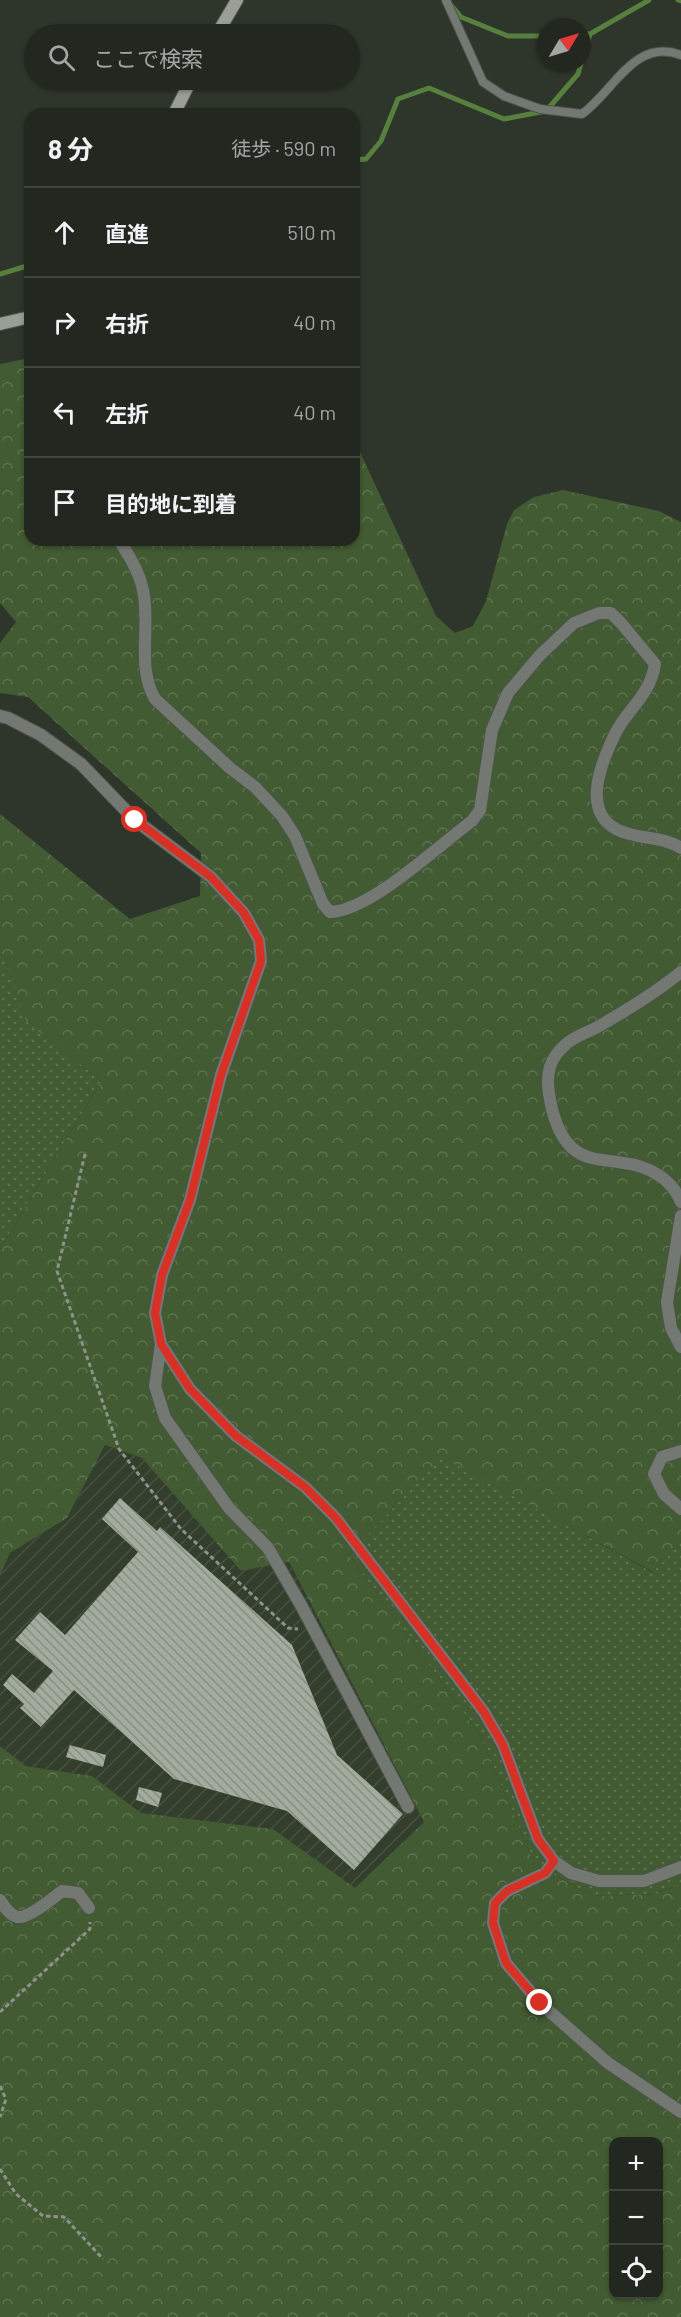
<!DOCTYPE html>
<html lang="ja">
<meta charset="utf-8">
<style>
:root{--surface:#222820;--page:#2a3029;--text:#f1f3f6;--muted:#a2a6a5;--line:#3f443e}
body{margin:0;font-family:Barlow,"Noto Sans JP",sans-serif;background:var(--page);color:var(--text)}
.controls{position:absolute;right:18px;bottom:18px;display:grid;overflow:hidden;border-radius:12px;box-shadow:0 2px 4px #0004}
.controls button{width:54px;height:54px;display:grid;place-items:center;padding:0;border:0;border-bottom:2px solid var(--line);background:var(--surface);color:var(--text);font:30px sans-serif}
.compass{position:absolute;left:537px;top:18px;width:54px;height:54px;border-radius:50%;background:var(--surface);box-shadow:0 2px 4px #0004;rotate:52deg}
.stop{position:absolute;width:18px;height:18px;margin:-14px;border:4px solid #d93025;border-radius:50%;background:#fff}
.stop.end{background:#d93025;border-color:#fff;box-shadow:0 2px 6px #0008}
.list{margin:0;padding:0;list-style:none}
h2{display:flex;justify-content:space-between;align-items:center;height:78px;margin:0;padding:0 24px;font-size:26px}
h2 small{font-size:20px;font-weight:400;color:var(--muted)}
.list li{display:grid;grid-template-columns:39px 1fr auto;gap:18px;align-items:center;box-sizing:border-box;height:90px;padding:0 24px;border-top:2px solid var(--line)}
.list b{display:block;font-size:22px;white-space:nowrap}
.list em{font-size:20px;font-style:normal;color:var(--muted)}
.icon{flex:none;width:33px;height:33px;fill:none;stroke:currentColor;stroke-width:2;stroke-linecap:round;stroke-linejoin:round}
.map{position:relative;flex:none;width:681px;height:2317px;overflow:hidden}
.search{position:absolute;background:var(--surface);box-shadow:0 2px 4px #0004;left:24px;top:24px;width:336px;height:66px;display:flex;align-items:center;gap:15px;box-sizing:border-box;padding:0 21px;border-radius:33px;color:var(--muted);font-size:22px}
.panel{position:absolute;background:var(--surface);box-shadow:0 2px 4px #0004;left:24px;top:108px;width:336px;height:438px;border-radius:18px}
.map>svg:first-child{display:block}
</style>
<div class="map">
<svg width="681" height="2317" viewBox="0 0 681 2317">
<defs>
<pattern id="industrial-furrows" width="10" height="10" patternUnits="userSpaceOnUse" patternTransform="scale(1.5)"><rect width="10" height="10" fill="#333e2d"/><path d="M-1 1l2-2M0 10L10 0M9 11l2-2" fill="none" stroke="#475142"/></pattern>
<pattern id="grass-dots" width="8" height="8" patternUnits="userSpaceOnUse" patternTransform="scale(1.5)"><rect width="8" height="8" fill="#425b32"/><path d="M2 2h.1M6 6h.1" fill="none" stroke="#5e7350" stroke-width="1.8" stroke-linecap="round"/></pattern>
<pattern id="forest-crowns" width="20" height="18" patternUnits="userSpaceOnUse" patternTransform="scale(1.5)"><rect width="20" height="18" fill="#425b32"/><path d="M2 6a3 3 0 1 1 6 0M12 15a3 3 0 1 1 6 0" fill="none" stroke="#5e7350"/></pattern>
<pattern id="building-back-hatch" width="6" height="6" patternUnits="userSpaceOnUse" patternTransform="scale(1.5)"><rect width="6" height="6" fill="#a2ab9d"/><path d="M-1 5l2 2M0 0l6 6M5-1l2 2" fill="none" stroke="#878e83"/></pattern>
</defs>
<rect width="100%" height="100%" fill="#2e352a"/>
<path fill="url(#industrial-furrows)" d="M105,1445L142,1458L241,1571L288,1561L424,1822L355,1889L273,1829L141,1813L92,1776L26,1766L0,1746V1575L10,1553L67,1518Z"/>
<path fill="url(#grass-dots)" d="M0,953L5,958L27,1021L101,1081L0,1249Z
M441,1456L652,1572L681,1541V1884L656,1894L593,1896L535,1865L480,1735L349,1555Z"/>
<path fill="url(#forest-crowns)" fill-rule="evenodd" d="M30,358V540H354V439L436,616L455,633L473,626L486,601L507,524L514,510L534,497L563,490L659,511L681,522V1541L653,1572L441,1457L349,1555L480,1735L535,1865L593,1896L656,1894L681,1884V2317H0V1746L26,1766L92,1776L141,1813L273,1829L355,1888L424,1822L289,1562L241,1571L142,1458L105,1445L67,1518L10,1553L0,1575V1249L101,1081L26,1021L5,958L0,953V814L130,919L200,896L201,853L28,697L0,693V643L16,622L0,603V364ZM614,2142H658V2294H614Z"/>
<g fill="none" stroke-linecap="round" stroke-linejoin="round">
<path stroke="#577f3e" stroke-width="5" d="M678,0L681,1
M452,6L461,17L508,36H546
M582,34H590L649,0
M582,60L590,34
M354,160L366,159L381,141L398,99L429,88L504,119L546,111L578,74L581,63
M0,274L30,265"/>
</g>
<path fill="url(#building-back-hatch)" d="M120,1498L157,1531L160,1527L292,1645L337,1755L403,1814L354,1870L287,1811L174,1779L74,1690L41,1727L20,1708L24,1704L3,1685L12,1674L34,1693L53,1671L15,1640L40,1612L65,1635L138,1552L102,1519Z
M70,1745L106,1755L103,1767L66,1757Z
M139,1787L162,1793L158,1807L136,1800Z"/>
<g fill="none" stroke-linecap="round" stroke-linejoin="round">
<defs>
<path id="lane" d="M446,0L483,82L504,96L540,109L582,114C614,91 635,37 681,55"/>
<path id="street" d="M119,540C129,556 139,571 143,590C151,626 136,666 155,699L230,768L255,787L282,816L295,836L323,904L330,912C370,911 438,846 472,821L480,810L492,730L508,693L540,655L574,623L599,613H611L621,623L655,664C650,696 628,708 615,734C602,761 581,810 616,829C636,840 661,835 681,848
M0,716L8,718L41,735L81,764L135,820L211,877L244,913L259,940L261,961L221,1075L190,1200L162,1275L155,1313L161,1344L155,1386L165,1418L229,1508L268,1548L302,1607L408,1807
M681,972C655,993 629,1009 601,1025C590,1032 574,1036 565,1045C549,1059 546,1074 549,1094C552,1113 559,1139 576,1151C590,1161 608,1160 624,1163C649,1166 672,1179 681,1202
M681,1216L667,1302L671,1328L681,1347
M161,1344L190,1389L236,1436L305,1487L336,1518L484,1712L503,1745L538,1839L554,1861L571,1873L599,1881H644L681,1867
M681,1451L662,1457L654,1474L664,1494L681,1509
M554,1861L545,1873L507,1891L495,1903L493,1923L506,1963L540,2003L608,2063L681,2112
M0,1900C4,1906 9,1915 17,1917C28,1919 53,1898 62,1891L78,1893L89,1908"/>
<path id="secondary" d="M217,34L237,0
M174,114L191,80
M0,324L30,317"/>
</defs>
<use href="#lane" stroke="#4d5449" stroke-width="10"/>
<use href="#street" stroke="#4d5449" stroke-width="14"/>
<use href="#secondary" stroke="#4d5449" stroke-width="14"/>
<path stroke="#8d938a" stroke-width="3" stroke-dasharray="4.5 3" stroke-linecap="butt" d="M85,1154L57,1271L119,1449L181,1529L288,1628L298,1629
M0,2012L90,1929V1922
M0,2086L6,2099L0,2117
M0,2169L16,2194L43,2216L64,2217L103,2259"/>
<use href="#lane" stroke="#747872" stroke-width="8"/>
<use href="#street" stroke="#747872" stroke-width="12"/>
<use href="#secondary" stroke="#999f96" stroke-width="12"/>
</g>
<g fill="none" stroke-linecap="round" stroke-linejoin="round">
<path stroke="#d93025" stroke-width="8" d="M135,820L211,877L244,913L259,940L261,961L221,1075L190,1200L162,1275L155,1313L161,1344L190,1389L236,1436L305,1487L336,1518L484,1712L503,1745L538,1839L554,1861L545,1873L507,1891L495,1903L493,1923L506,1963L540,2003"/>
</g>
</svg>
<div class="controls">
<button>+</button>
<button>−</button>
<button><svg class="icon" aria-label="locate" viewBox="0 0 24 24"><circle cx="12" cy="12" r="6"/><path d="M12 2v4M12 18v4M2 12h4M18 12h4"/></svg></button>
</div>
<svg class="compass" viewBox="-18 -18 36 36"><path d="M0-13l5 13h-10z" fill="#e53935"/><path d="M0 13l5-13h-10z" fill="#a2a6a5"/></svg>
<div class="stop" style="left:135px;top:820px"></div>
<div class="stop end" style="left:540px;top:2003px"></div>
<div class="search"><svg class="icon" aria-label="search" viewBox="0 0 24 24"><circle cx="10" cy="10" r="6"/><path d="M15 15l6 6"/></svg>ここで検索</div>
<section class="panel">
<h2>8 分<small>徒歩 · 590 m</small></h2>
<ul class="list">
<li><svg class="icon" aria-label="ahead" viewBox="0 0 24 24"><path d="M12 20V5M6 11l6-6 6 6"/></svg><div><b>直進</b></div><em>510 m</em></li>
<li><svg class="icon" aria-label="right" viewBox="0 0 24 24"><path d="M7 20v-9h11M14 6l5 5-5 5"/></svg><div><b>右折</b></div><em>40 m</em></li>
<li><svg class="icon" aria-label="left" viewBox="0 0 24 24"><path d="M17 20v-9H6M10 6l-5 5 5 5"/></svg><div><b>左折</b></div><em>40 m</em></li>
<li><svg class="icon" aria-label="arrive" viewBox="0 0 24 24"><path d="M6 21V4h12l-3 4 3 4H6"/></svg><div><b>目的地に到着</b></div></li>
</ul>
</section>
</div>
